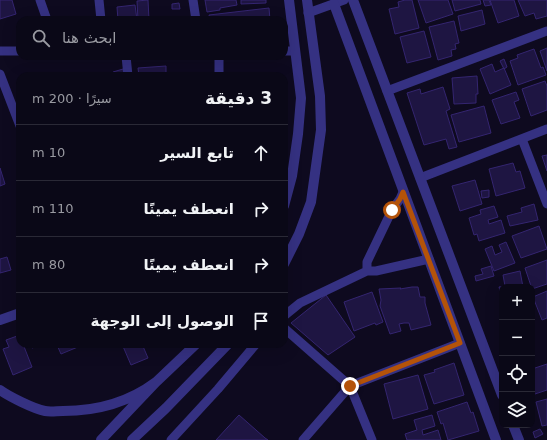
<!DOCTYPE html>
<html lang="ar">
<meta charset="utf-8">
<style>
:root{--surface:#0a0817;--page:#131120;--text:#f1f3f6;--muted:#999aa1;--line:#2a2936}
body{margin:0;font-family:"DejaVu Sans",Cairo,sans-serif;background:var(--page);color:var(--text);direction:rtl}
.controls{position:absolute;right:12px;bottom:12px;display:grid;overflow:hidden;border-radius:8px;box-shadow:0 4px 16px #0002}
.controls button{width:36px;height:36px;display:grid;place-items:center;padding:0;border:0;border-bottom:1px solid var(--line);background:var(--surface);color:var(--text);font:20px sans-serif}
.stop{position:absolute;width:12px;height:12px;margin:-9px;border:3px solid #b45309;border-radius:50%;background:#fff}
.stop.end{background:#b45309;border-color:#fff;box-shadow:0 1px 4px #0008}
.list{margin:0;padding:0;list-style:none}
h2{display:flex;justify-content:space-between;align-items:center;height:52px;margin:0;padding:0 16px;font-size:17px}
h2 small{font-size:13px;font-weight:400;color:var(--muted)}
.list li{display:grid;grid-template-columns:26px 1fr auto;gap:12px;align-items:center;box-sizing:border-box;height:56px;padding:0 16px;border-top:1px solid var(--line)}
.list b{display:block;font-size:15px;white-space:nowrap}
.list em{font-size:13px;font-style:normal;color:var(--muted)}
.icon{flex:none;width:22px;height:22px;fill:none;stroke:currentColor;stroke-width:2;stroke-linecap:round;stroke-linejoin:round}
.map{position:relative;flex:none;width:547px;height:440px;overflow:hidden;direction:ltr}
.search{position:absolute;background:var(--surface);box-shadow:0 4px 16px #0002;left:16px;top:16px;width:272px;height:44px;display:flex;align-items:center;gap:10px;box-sizing:border-box;padding:0 14px;border-radius:12px;color:var(--muted);font-size:15px}
.panel{position:absolute;background:var(--surface);box-shadow:0 4px 16px #0002;left:16px;top:72px;width:272px;height:276px;border-radius:12px;direction:rtl}
.map>svg:first-child{display:block}
</style>
<div class="map">
<svg width="547" height="440" viewBox="0 0 547 440">
<rect width="100%" height="100%" fill="#0e0a1f"/>
<path fill="#1e1542" stroke="#342570" d="M0,0H12L16,14L0,19Z
M148,0L149,20H138L137,1Z
M205,0H236L237,5L220,8V10L207,12Z
M241,0H266V3L241,4Z
M405,0H412L419,28L395,34L389,9L399,7L398,2Z
M418,0H448L453,14L426,23Z
M452,0H480L481,4L455,11Z
M483,0H489L491,5L485,6Z
M490,0H514L519,16L498,23Z
M518,0H547V16L536,19L534,13L525,16Z
M179,3L180,9H172V4Z
M135,5L137,20H118L117,7Z
M269,8L270,20H210L209,15Z
M482,10L485,24L461,31L458,16Z
M454,21L459,43L455,44L456,49L451,50L452,56L438,60L429,27Z
M424,31L431,57L407,63L400,37Z
M547,48V71L540,51Z
M534,49L541,68L543,67L546,75L518,85L510,61L518,58L517,55Z
M504,59L507,67L504,69L500,61Z
M492,64L495,72L504,68L511,85L490,94L480,69Z
M166,66V76H139L138,68Z
M123,69L125,76H114L113,72Z
M477,76L478,94H476V103L454,104L452,78Z
M545,81L547,86V110L531,116L522,89Z
M443,87L450,109L446,111L457,147L449,149L446,139L424,145L407,93L420,89L421,94Z
M516,92L519,100L514,102L520,118L501,124L492,100Z
M484,106L491,133L459,142L451,115Z
M547,155V171L542,156Z
M513,163L516,172L520,171L525,188L496,196L489,169Z
M0,168L5,184L0,186Z
M475,180L482,204L460,211L452,186Z
M489,190V197L482,198L481,191Z
M534,204L538,220L510,226L507,216L522,212L521,208Z
M494,206L498,217L488,220L489,224L501,220L505,233L479,241L477,234L474,235L469,218L481,214L480,210Z
M539,226L547,249L521,258L512,236Z
M506,242L515,263L494,271L485,249L492,246L495,255L502,252L499,245Z
M7,257L11,270L0,273V259Z
M547,260V284L532,289L525,268Z
M491,266L494,276L476,281L475,276L483,274L481,269Z
M520,271L523,287H502V298L499,287L505,286L503,275Z
M412,287H418L420,297H425V303L431,325L411,330L409,323H404L399,324L401,331L390,334L380,306L381,300L379,289L401,288L400,289Z
M547,291V318L542,320L533,297Z
M372,292L383,322L376,325L375,323L354,331L344,302Z
M326,295L355,337L328,355L291,323Z
M20,335V344H23L32,367L13,375L3,349L9,347L6,340Z
M31,344H45L32,348Z
M61,344H85L61,354L57,345Z
M122,344H142L148,358L131,365Z
M454,363L464,395L434,404L424,375L435,372L434,370Z
M547,364V390L532,395V369Z
M418,375L428,409L393,419L384,384Z
M547,399V425L542,426L536,402Z
M467,402L471,413L473,412L479,431L448,440L443,423L441,424L437,412Z
M239,415L265,438L268,440H216Z
M432,415L435,426L422,430L423,435L438,430L441,440H407L405,434L417,430L414,420Z
M540,429L543,434L535,438L533,432Z"/>
<g fill="none" stroke-linecap="round" stroke-linejoin="round">
<path stroke="#353182" stroke-width="9" d="M40,0L47,20
M99,0L101,20
M193,0L196,20
M308,13L344,0
M0,51H20
M284,51H295
M126,56L128,76
M219,56V76
M0,74L20,126
M387,91L547,31
M522,139L547,204
M420,178L547,129
M367,271V262L392,210L400,199L403,192
M284,316L300,303L367,271H376L429,259
M284,328L350,386L372,440
M171,440L218,389L256,344
M303,440L350,386L460,343"/>
<path stroke="#353182" stroke-width="10" d="M353,0L502,395
M334,4L496,440
M284,206L292,176L298,134L301,98L289,0
M284,264L299,234L311,202L321,130L320,96L307,0
M0,320L20,313
M0,390C8,396 34,409 45,411C50,412 57,411 63,411C98,411 128,403 156,382
M513,425L519,440
M101,440L156,382L196,344
M132,440L166,408L228,344"/>
</g>
<g fill="none" stroke-linecap="round" stroke-linejoin="round">
<path stroke="#b45309" stroke-width="5" d="M350,386L460,343L403,192L400,199L392,210"/>
</g>
</svg>
<div class="controls">
<button>+</button>
<button>−</button>
<button><svg class="icon" aria-label="locate" viewBox="0 0 24 24"><circle cx="12" cy="12" r="6"/><path d="M12 2v4M12 18v4M2 12h4M18 12h4"/></svg></button>
<button><svg class="icon" aria-label="layers" viewBox="0 0 24 24"><path d="M12 4l9 5-9 5-9-5zM3 14l9 5 9-5"/></svg></button>
</div>
<div class="stop" style="left:392px;top:210px"></div>
<div class="stop end" style="left:350px;top:386px"></div>
<div class="search"><svg class="icon" aria-label="search" viewBox="0 0 24 24"><circle cx="10" cy="10" r="6"/><path d="M15 15l6 6"/></svg>ابحث هنا</div>
<section class="panel">
<h2>3 دقيقة<small>سيرًا · 200 m</small></h2>
<ul class="list">
<li><svg class="icon" aria-label="ahead" viewBox="0 0 24 24"><path d="M12 20V5M6 11l6-6 6 6"/></svg><div><b>تابع السير</b></div><em>10 m</em></li>
<li><svg class="icon" aria-label="right" viewBox="0 0 24 24"><path d="M7 20v-9h11M14 6l5 5-5 5"/></svg><div><b>انعطف يمينًا</b></div><em>110 m</em></li>
<li><svg class="icon" aria-label="right" viewBox="0 0 24 24"><path d="M7 20v-9h11M14 6l5 5-5 5"/></svg><div><b>انعطف يمينًا</b></div><em>80 m</em></li>
<li><svg class="icon" aria-label="arrive" viewBox="0 0 24 24"><path d="M6 21V4h12l-3 4 3 4H6"/></svg><div><b>الوصول إلى الوجهة</b></div></li>
</ul>
</section>
</div>
